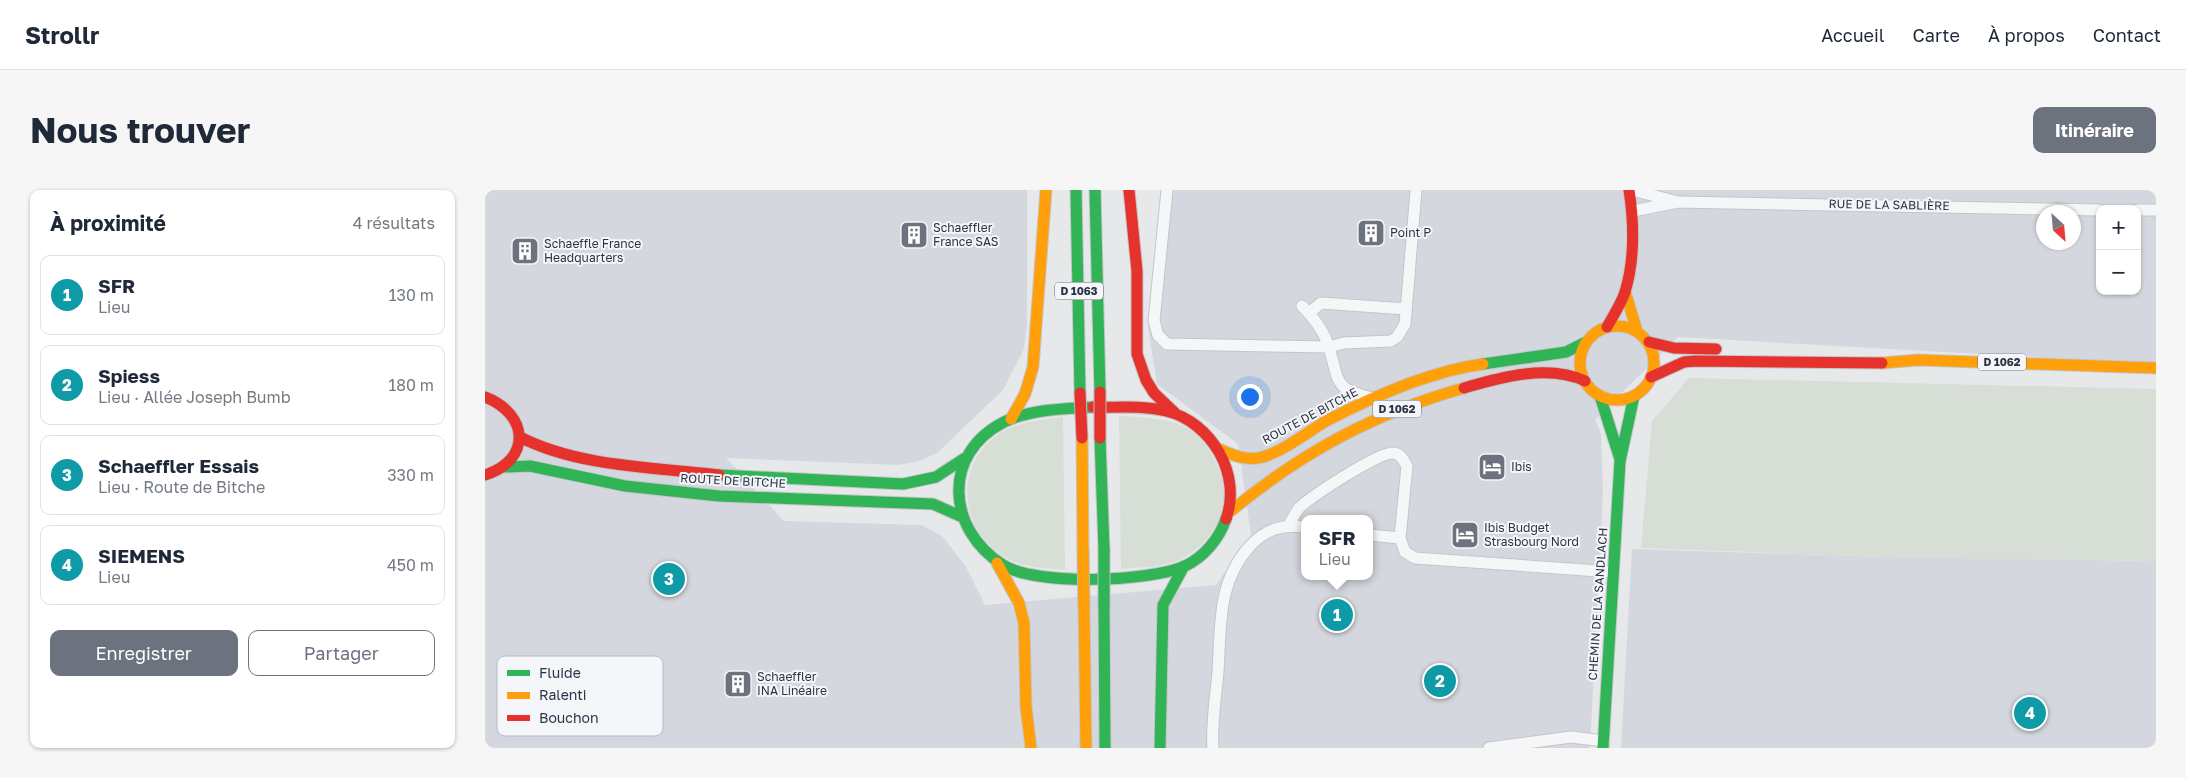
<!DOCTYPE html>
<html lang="fr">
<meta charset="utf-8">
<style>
:root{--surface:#fff;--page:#f6f6f7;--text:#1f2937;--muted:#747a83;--line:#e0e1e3;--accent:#6c737f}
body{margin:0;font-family:"Golos Text",sans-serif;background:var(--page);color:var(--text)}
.controls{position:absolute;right:15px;top:15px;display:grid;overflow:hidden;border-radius:10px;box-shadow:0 1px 4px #0004}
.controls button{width:45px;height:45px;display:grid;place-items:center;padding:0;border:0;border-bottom:1px solid var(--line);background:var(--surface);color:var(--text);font:25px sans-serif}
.compass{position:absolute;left:1551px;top:15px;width:45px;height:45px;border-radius:50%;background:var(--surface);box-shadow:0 1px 4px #0004;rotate:154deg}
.you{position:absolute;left:764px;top:206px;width:18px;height:18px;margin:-12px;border:4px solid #fff;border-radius:50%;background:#1a73e8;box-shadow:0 0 0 8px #1a73e833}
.badge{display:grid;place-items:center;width:32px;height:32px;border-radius:50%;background:var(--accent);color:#fff;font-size:16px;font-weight:700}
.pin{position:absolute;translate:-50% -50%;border:2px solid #fff;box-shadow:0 1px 5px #0006}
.popup{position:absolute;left:816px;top:325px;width:72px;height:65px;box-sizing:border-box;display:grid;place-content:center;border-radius:10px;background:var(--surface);filter:drop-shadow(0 1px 4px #0005);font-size:16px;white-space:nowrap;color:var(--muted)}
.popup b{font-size:19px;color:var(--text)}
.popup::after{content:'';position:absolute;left:50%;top:100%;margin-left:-10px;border:10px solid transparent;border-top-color:var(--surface)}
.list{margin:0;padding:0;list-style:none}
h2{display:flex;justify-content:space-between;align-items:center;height:65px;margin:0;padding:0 20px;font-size:21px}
h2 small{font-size:16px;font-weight:400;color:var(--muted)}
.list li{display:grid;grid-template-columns:32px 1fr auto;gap:15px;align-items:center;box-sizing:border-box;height:80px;margin:0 10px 10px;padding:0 10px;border:1px solid var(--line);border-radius:10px}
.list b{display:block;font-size:19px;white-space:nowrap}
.list p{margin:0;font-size:16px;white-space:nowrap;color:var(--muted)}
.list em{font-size:16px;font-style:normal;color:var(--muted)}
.actions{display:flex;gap:10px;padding:15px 20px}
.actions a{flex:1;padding:11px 0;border:1px solid var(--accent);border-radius:10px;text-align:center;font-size:18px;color:var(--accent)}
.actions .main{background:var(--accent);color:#fff}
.map{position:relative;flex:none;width:1671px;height:558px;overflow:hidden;border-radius:10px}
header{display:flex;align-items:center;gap:30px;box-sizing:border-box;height:70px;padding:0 25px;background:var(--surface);border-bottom:1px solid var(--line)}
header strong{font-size:24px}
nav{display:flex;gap:28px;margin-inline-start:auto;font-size:18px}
.intro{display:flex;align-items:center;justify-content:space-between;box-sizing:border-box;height:120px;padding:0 30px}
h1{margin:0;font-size:35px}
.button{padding:12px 22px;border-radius:10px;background:var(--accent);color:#fff;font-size:18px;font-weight:700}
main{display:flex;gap:30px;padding:0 30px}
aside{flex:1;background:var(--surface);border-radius:10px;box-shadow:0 1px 4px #0004}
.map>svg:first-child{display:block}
</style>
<header>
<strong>Strollr</strong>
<nav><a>Accueil</a><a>Carte</a><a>À propos</a><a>Contact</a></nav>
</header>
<div class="intro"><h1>Nous trouver</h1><a class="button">Itinéraire</a></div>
<main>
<aside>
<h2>À proximité<small>4 résultats</small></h2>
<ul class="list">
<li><span class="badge" style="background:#0f9aa8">1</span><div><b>SFR</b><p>Lieu</p></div><em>130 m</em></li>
<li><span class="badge" style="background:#0f9aa8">2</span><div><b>Spiess</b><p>Lieu · Allée Joseph Bumb</p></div><em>180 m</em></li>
<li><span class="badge" style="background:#0f9aa8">3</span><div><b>Schaeffler Essais</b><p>Lieu · Route de Bitche</p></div><em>330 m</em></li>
<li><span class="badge" style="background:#0f9aa8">4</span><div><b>SIEMENS</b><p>Lieu</p></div><em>450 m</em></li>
</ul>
<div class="actions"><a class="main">Enregistrer</a><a>Partager</a></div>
</aside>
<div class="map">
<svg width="1671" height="558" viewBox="0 0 1671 558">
<rect width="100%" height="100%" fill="#e6e8ea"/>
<path fill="#d4d7dd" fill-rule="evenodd" d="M0,0H542V135L539,159L518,200L452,263L434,271L414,275L241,268L299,331L437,335L458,347L481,377L500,415L731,395L766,345L753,254L672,194L663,137L677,0H1671V174L1193,147L1110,230L1116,244L1118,301L1105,558H0ZM1615,19H1652V101H1615ZM1558,22H1588V52H1558ZM820,329H884V386H820Z
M1147,359L1402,367L1671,371V558H1136Z"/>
<path fill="#d6ded6" d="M1204,188L1671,199V371L1402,367L1156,358L1167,231Z
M634,226C654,227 684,228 702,238C715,245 723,257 729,269C732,276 739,286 740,294C744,324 723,356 696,369C678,378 655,377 636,379Z
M578,227L580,380C559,378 537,378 518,366C472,336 469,269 519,241C537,231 558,230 578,227Z"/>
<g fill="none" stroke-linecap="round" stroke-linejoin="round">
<defs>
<path id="street" d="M682,0L669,131L673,145L682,154L844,157L859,153L906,151L912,147L920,134L931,0
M1147,0L1189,11
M1652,20H1671
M1148,21L1193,12L1615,20
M817,116C828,127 840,143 844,158C855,192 847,198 887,208
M824,123L836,113L921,119
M804,335C807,329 810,323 814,318C827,306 893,262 909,263C916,264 919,271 922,276L915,348L920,362L930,368L1128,382
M884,345L915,348
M728,558C726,533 731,507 733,482C736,436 732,392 765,356C781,339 797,334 820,337
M1004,558L1086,547L1119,551"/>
<path id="fast" d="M591,0L595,203
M610,0L615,202
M998,174L1081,162L1101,152
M1115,206L1135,269
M608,217C578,219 546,219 519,232C456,264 462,340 518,375C551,396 664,392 700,376C719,367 734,349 741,329
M615,248L619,359
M20,277L45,276L140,296L234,306L448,314L475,326
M234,285L418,294L451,287L480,268
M619,416L620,558
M675,558L678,415L699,376
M1118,558L1135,271L1149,206"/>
<path id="slow" d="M1140,101L1152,141
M1095 173a37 37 0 1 1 74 0a37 37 0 1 1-74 0Z
M1397,173L1433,170L1671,178
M526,229L540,204L548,177L561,0
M597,248L598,360
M734,259C749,266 762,271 778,267C800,260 821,243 841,231C889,206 945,181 998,174
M747,320C819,261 890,223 979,198
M512,373L534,413L539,433L541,517L546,558
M599,417L601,558"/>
<path id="jam" d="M644,0L652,81V164L661,190L669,203L690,223
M1122,137C1128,126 1136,114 1140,102C1150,69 1149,33 1144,0
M1164,152L1189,158L1231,159
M1166,187L1199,172L1211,171L1397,173
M979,198C1016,187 1064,174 1100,191
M0,207C44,224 47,270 0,285
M608,217C632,218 657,215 681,221C727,232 757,285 741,329
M35,247C93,277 169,277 234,285"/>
</defs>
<use href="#street" stroke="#c4c6c8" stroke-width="13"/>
<use href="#fast" stroke="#c4c6c8" stroke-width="13"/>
<use href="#slow" stroke="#c4c6c8" stroke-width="13"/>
<use href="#jam" stroke="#c4c6c8" stroke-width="13"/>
<use href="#street" stroke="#f5f6f7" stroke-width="11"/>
<use href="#fast" stroke="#30b455" stroke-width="11"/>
<use href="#slow" stroke="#ff9f0a" stroke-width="11"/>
<use href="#jam" stroke="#e5322d" stroke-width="11"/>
<defs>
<path id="fast-bridge" d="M619,359V416"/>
<path id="slow-bridge" d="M598,360L599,417"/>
<path id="jam-bridge" d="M615,202V248
M595,203L597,248"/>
</defs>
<use href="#fast-bridge" stroke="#b8bbbf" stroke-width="13" stroke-linecap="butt"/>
<use href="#slow-bridge" stroke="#b8bbbf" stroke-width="13" stroke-linecap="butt"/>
<use href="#jam-bridge" stroke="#b8bbbf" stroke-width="13" stroke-linecap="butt"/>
<use href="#fast-bridge" stroke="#30b455" stroke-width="11"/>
<use href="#slow-bridge" stroke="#ff9f0a" stroke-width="11"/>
<use href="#jam-bridge" stroke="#e5322d" stroke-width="11"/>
</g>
<defs>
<symbol id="building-square" viewBox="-11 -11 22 22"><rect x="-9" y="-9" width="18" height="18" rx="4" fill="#6c737f" stroke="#f4f6f9"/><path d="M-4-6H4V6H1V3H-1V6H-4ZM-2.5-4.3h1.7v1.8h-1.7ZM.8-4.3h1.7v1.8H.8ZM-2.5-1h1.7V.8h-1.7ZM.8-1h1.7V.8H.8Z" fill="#fff"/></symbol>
<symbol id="hotel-square" viewBox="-11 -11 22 22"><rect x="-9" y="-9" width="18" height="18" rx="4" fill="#6c737f" stroke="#f4f6f9"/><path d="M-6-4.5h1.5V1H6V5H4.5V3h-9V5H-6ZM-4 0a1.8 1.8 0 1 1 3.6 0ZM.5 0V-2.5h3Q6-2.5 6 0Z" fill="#fff"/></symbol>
</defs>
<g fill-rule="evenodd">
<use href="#building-square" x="870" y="27" width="32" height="32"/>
<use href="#building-square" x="413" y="29" width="32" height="32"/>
<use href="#building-square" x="24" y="45" width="32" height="32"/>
<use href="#hotel-square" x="991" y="261" width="32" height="32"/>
<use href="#hotel-square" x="964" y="329" width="32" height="32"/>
<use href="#building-square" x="237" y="478" width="32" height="32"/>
</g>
<g text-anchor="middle" stroke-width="4" stroke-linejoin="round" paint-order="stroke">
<g fill="#f4f6f9" stroke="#676e7b" stroke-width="1">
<rect x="570" y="92.5" width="48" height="17" rx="4"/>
<rect x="1493" y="163.5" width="48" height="17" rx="4"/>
<rect x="888" y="210.5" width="48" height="17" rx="4"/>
</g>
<g font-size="11" font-weight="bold" fill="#2b3445">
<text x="594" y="105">D 1063</text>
<text x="1517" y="176">D 1062</text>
<text x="912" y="223">D 1062</text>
</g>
<g font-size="12" fill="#2b3445" stroke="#f4f6f9">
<text transform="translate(1404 15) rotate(1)" y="4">RUE DE LA SABLIÈRE</text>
<text transform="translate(825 226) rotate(-28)" y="4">ROUTE DE BITCHE</text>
<text transform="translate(248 291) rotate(3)" y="4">ROUTE DE BITCHE</text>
<text transform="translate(1113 414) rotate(-86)" y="4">CHEMIN DE LA SANDLACH</text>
</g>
<g font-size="12" fill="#2b3445" stroke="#f4f6f9" text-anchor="start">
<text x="448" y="42">Schaeffler<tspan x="448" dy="14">France SAS</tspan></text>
<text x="905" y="47">Point P</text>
<text x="59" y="58">Schaeffle France<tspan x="59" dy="14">Headquarters</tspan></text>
<text x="1026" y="281">Ibis</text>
<text x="999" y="342">Ibis Budget<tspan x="999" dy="14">Strasbourg Nord</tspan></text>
<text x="272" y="491">Schaeffler<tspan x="272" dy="14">INA Linéaire</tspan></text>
</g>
</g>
<rect x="12" y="466" width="166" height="80" rx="8" fill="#f4f6f9" stroke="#b8bcc3" stroke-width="1"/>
<rect x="22" y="480" width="23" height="6" fill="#30b455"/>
<rect x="22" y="502" width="23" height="7" fill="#ff9f0a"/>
<rect x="22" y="525" width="23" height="6" fill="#e5322d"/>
<g font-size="14" fill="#2b3445">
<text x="54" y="488">Fluide</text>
<text x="54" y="510">Ralenti</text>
<text x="54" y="533">Bouchon</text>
</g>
</svg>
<div class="controls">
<button>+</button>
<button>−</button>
</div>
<svg class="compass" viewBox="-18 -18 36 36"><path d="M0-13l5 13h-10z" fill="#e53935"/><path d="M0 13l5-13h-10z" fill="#747a83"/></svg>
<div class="you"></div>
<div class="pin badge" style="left:852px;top:425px;background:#0f9aa8">1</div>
<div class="popup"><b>SFR</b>Lieu</div>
<div class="pin badge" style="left:955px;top:491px;background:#0f9aa8">2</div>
<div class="pin badge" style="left:184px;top:389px;background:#0f9aa8">3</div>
<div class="pin badge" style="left:1545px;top:523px;background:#0f9aa8">4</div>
</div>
</main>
